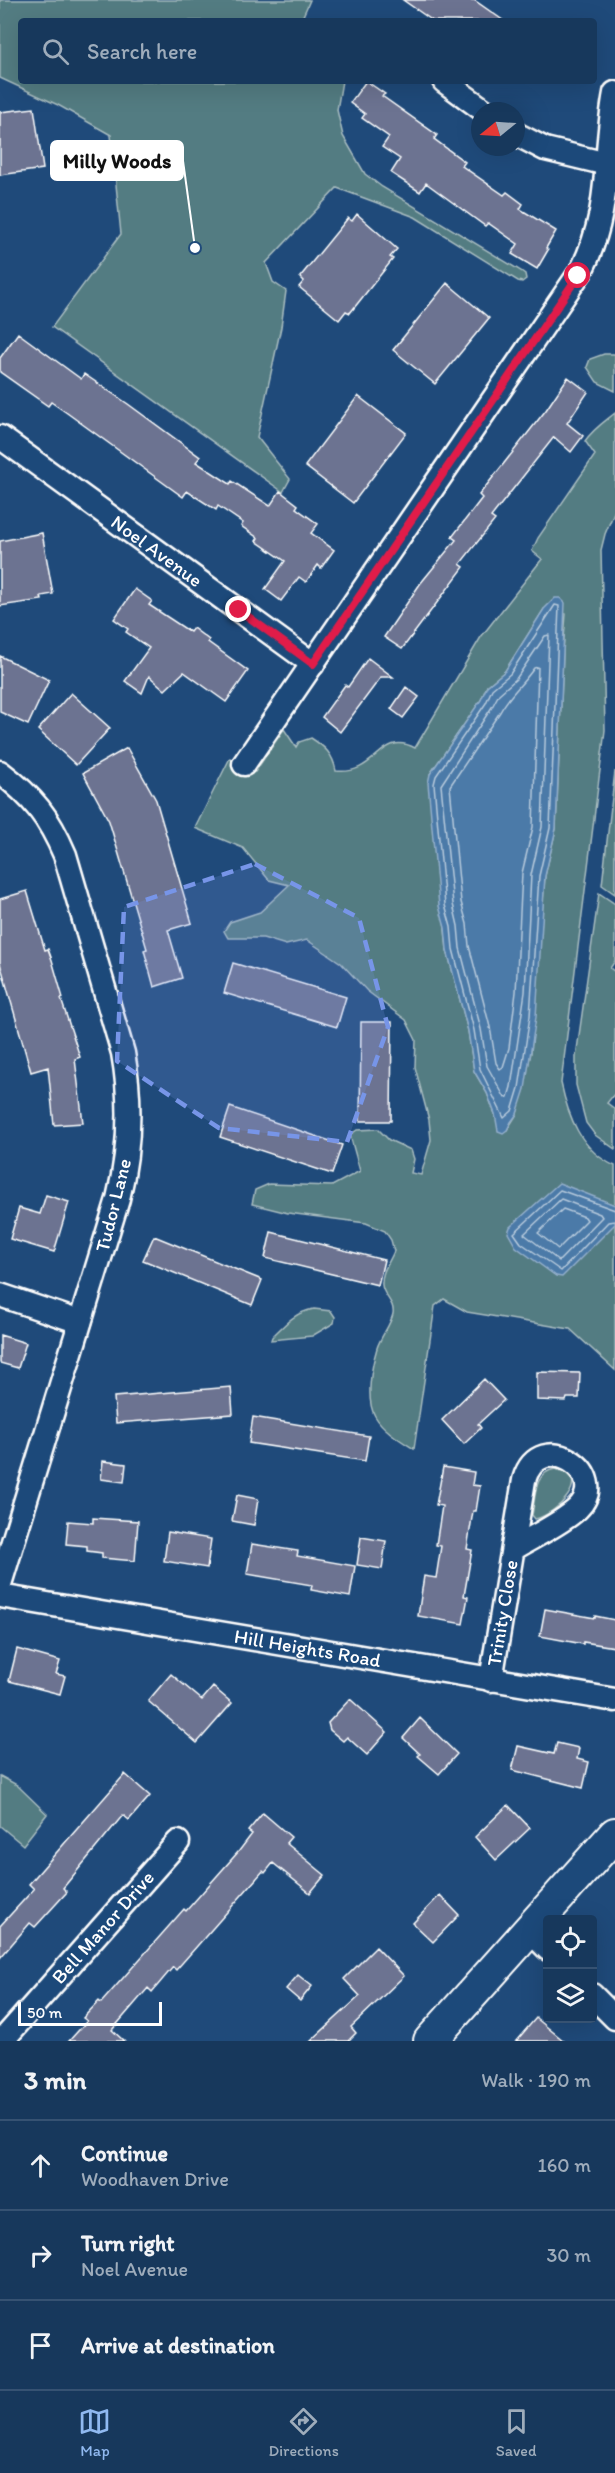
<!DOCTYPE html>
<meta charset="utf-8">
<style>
:root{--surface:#17385c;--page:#203f62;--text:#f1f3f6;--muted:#9eacbb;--line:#365272;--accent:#90b9f0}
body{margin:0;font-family:Itim,sans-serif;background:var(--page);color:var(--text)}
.controls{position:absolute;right:18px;bottom:18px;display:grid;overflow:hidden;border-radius:6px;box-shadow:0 6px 24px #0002}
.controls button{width:54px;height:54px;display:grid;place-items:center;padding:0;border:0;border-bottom:2px solid var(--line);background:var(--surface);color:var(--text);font:30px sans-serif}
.compass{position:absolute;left:471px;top:102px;width:54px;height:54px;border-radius:50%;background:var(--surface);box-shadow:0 6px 24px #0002;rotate:252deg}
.scale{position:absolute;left:18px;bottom:15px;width:144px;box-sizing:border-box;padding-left:6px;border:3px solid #fff;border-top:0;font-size:16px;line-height:21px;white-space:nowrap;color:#fff;-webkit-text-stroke:4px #1f4a7a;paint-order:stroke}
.stop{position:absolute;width:18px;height:18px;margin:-14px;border:4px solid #e11d48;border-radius:50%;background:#fff}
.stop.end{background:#e11d48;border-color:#fff;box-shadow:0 2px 6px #0008}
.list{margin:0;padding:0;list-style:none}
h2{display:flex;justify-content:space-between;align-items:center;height:78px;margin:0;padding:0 24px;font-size:26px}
h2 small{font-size:20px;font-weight:400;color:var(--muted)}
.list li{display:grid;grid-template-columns:39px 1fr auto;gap:18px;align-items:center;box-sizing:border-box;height:90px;padding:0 24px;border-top:2px solid var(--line)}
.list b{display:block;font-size:22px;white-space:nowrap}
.list p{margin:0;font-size:20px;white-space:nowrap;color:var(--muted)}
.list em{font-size:20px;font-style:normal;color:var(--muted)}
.icon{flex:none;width:33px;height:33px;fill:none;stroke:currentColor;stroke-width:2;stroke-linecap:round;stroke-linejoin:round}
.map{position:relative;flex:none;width:615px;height:2041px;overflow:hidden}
.search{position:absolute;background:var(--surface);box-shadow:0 6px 24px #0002;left:18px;right:18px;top:18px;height:66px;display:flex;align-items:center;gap:15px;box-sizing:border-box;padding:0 21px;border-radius:6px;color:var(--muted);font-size:22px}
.sheet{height:348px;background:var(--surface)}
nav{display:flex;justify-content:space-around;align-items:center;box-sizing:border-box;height:84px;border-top:2px solid var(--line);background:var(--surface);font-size:16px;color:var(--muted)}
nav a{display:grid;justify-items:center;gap:3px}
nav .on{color:var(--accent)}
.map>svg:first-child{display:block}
</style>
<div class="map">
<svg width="615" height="2041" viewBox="0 0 615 2041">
<rect width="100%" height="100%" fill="#1f4a7a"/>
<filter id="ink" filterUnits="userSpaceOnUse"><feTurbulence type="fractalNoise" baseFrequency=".0167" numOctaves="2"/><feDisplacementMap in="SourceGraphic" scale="12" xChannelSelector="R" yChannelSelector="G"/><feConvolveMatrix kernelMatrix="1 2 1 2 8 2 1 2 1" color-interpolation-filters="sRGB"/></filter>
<g filter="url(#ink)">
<path fill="#537b82" stroke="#a9bdc0" stroke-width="1.5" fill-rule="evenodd" d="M0,0H310L303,16L307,21H21V81H342L337,110L343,136L365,174L382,187L521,271L525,274L526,279L522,282L518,281L415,217L337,188L266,263L273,282L286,291L281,327L257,437L290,479L283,492L52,327L121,234L111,135L58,105L0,78Z
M604,354H615V391L597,382L587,367L590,359Z
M615,413V510L605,534L601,550L605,730L561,1083C568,1116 581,1151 615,1166V1370L570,1329L467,1312L444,1299L435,1306L414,1449C400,1440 383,1430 375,1416C365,1399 372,1365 377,1348C381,1336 390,1326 393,1314C395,1302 383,1296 382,1285C381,1271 390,1262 394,1251L391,1240L385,1231L366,1223L288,1213L252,1204L255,1190L269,1184L332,1186L360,1171L350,1135L357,1130L378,1129L389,1140L411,1150L414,1159L411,1173L421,1175L431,1140L429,1120L415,1067L416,1040L406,1020L367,991L341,963L307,940L286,945L263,938H228L224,931L230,922L260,912L289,885L269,880L243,848L195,828L230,758L255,772L284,729L296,747L299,742L311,738C325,747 333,754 336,771C377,776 380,729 415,748L481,637L542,559L532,551L538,538L595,455L585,441C593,429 604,422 615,413ZM544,609L566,614L563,652L556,829L545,876L531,1053L517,1114L507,1130L495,1114L487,1093L474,1071L468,1031L447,950L430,774L481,700L487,686L505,671Z
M615,771V894L602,885Z
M599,893L615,904V961L610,968L615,972V1093L607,1103L615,1109V1149L595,1135L586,1123L576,1085V1057Z
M314,1309L331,1311L335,1317L334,1323L312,1336L271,1340L272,1337C285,1324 295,1312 314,1309Z
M555,1469C596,1477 555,1515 535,1519L532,1515C536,1497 533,1473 555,1469Z
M0,1776L17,1785L47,1814L23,1845L0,1826Z"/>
<path fill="#4b7aa8" stroke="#93afcb" stroke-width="1.5" d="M555,598H560L565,603L556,829L545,876L536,1017L525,1089L517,1114L511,1122L507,1130L503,1133L498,1131L495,1114L487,1093L474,1071L468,1031L447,950L445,928L439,906L428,783L430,774L481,700L487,686L505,671L544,609Z
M559,1183L615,1205V1224L562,1277L556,1276L516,1247L508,1233L510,1227Z"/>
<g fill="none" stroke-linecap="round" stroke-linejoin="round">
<path stroke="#b7cadc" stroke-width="1.5" d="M555,605L559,606L550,828L539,876L530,1016L519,1088L512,1111L504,1118L480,1069L474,1030L453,949L451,927L445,905L434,784L436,776L486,703L492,689L510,674Z
M549,635L542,827L531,875L525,992L511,1087L508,1097L505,1098L487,1066L481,1029L460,948L458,926L453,904L441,785L492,707L499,694L516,679L545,636Z
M538,667L533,827L522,873L516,992L509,1048L503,1067L500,1069L496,1063L490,1027L469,946L467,924L461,902L450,786L500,712C509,695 523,684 534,668Z
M561,1199L600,1214L602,1217L559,1261L524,1234Z
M563,1209L585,1217L587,1220L558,1249L538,1233Z
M615,1210L560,1190L514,1233L521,1243L561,1271L608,1222L615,1221"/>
</g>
<path fill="#6c7391" stroke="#fff" stroke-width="1.5" d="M403,0H474L504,21H433Z
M366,81L385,94L382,96L437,135L434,139L465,162L462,166L504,195L507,192L523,204L520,209L556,231L546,248L548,250L537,269L512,254L518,244L488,223L485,226L426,183L420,192L391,173L400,159L382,147L389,137L362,118L365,114L350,103Z
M34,108L43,169L0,175V112Z
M357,214L397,249L390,257L393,259L350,313L346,311L339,320L299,287L304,281L300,277L348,218L352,221Z
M447,283L489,318L435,384L393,350Z
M18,333L81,379L84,374L128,404L200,457L196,462L230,484L232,481L270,506L280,491L298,505L296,508L318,524L311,533L334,550L321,568L318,565L306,582L299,577L281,601L265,589L285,561L256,541L258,538L241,526L243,523L218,506L216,510L187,491L183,497L67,413L51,402L48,406L0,372V358Z
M568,377L588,392L567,423L583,436L571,452L554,437L491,517L495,520L460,564L464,567L402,649L384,637L420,584L456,540L452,537L482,498L479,495L546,410Z
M358,396L406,433L353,503L305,466Z
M42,533L53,594L41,596L42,600L0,606V541Z
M135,589L152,601L149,605L190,632L193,628L209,640L208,642L248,671L226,702L184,672L165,690L149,676L142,693L125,681L149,648L126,632L128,629L114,619Z
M0,656L49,680L28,725L0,712Z
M368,658L393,677H381L340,732L322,717L345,685L348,687Z
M406,687L419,697L403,718L391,709Z
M71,693L110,728L76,765L38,730Z
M127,748L156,800L192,923L168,930L182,978L154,987L144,950L147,949L109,821L83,773Z
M27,891L45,950L48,949L52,960L63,998L61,999L80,1057L75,1059L83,1123L54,1125L48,1067L31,1072L0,963V899Z
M233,963L346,997L337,1027L224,993Z
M361,1022H392L391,1121H360Z
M230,1107L342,1145L332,1174L220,1137Z
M46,1195L69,1202L54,1252L10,1239L19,1208L40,1214Z
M271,1232L384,1260L378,1285L265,1258Z
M154,1236L262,1280L252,1305L143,1260Z
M0,1335L26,1343L18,1368L0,1363Z
M537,1372L580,1373L579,1398H567L566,1401L537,1400Z
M484,1379L504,1400L478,1424L481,1428L464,1444L442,1420Z
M231,1387L233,1414L116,1423L114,1397Z
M253,1417L369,1436L365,1461L249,1443Z
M103,1461L126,1464L124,1482L101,1479Z
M443,1467L474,1472L472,1485L480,1486L476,1511H473L467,1549L472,1550L464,1596L468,1597L463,1624L418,1616L424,1576L436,1578L441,1546L436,1545L442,1506L436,1505Z
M237,1495L258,1499L254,1525L232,1521Z
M93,1518L138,1521L135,1561L102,1558V1553L87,1551V1546L66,1544L68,1521L93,1523Z
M168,1532L211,1539L207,1568L164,1561Z
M361,1537L386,1541L382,1569L357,1565Z
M252,1544L298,1551L297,1556L355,1566L350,1597L311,1590L312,1585L247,1574Z
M545,1609L595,1618V1616L615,1620V1647L583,1642V1644L540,1636Z
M17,1649L60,1661L56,1674L65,1676L60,1694L9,1681Z
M171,1674L202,1700L213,1687L232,1703L197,1743L148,1701Z
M350,1699L387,1732L367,1755L347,1737L343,1741L330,1730L328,1723Z
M420,1718L457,1754L439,1774L418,1756L420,1754L403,1738Z
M557,1743L579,1748L577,1759L589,1762L583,1788L512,1770L518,1746L554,1754Z
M125,1774L150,1796L129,1820L123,1815L63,1888L67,1892L35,1927L30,1923L0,1958V1926L34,1889L29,1884Z
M508,1805L530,1828L496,1860L475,1837Z
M263,1813L291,1837L286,1843L325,1875L310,1893L273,1863L265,1873L263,1871L176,1970L173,1967L152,1992L148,1988L112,2030L124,2041H69L87,2021L83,2018L99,2001L101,2003L184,1909L186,1911L239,1851L252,1834L248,1831Z
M440,1895L459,1915L433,1942L413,1923Z
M376,1947L404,1976L351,2027L356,2033L348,2041H311L360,1996L344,1979Z
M298,1975L312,1986L300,2001L286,1989Z
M536,2018L564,2041H516Z"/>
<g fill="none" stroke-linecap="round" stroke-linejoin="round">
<defs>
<g id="street">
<path d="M444,81L485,111"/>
<path d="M516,134L545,149L607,164"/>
<path id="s1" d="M0,437L313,664"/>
<path d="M244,764L581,271C612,212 603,156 615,93"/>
<path d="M0,772C33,797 49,817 65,855L123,1053C132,1103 130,1150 118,1199L0,1584"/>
<path d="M0,1295L80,1322"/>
<path id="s2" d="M0,1596L615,1700"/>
<path id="s3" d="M491,1680L524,1480C540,1425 614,1474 577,1509C561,1524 532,1537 513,1549"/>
<path d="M528,1929L548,1949"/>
<path d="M592,1995L615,2018"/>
<path id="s4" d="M2,2041L178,1842"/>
</g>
<path id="secondary" d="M430,2041L615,1834"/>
</defs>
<use href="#street" stroke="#fff" stroke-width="27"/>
<use href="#secondary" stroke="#fff" stroke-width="36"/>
<use href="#street" stroke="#1f4a7a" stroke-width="22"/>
<use href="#secondary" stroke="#1f4a7a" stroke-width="32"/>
</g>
</g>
<g fill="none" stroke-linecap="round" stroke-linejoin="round" filter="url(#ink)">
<path stroke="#e11d48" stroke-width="8" d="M239,610L313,664L578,276"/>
</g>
<path fill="#7795e8" fill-opacity="0.2" stroke="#7795e8" stroke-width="4.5" stroke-dasharray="12 8" stroke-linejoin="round" d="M255,864L359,918L388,1027L347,1142L219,1128L117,1061L124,907Z"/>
<g text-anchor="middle" stroke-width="5" stroke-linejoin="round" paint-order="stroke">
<g font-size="20" fill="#fff" stroke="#1f4a7a">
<text dy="7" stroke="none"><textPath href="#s1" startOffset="194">Noel Avenue</textPath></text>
<text transform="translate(113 1205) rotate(-76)" y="7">Tudor Lane</text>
<text dy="7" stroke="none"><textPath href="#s3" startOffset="68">Trinity Close</textPath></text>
<text dy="7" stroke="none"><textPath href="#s2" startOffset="312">Hill Heights Road</textPath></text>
<text dy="7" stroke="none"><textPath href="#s4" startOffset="152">Bell Manor Drive</textPath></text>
</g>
</g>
<path fill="none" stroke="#fff" stroke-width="2" d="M195 248L183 161"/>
<circle fill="#fff" stroke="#1f4a7a" stroke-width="2" cx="195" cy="248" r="6"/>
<rect fill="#fff" stroke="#fff" stroke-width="2" x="51" y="141" width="132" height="39" rx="6"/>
<g font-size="21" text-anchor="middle" font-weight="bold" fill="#111">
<text x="117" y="168">Milly Woods</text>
</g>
</svg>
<div class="controls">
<button><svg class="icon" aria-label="locate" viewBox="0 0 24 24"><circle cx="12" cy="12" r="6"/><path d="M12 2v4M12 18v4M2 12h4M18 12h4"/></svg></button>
<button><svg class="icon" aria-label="layers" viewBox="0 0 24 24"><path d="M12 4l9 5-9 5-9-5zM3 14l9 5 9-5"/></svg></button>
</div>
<svg class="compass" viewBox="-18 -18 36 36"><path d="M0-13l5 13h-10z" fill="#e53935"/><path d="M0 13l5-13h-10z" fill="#9eacbb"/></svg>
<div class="scale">50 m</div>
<div class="stop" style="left:578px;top:276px"></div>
<div class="stop end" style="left:239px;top:610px"></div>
<div class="search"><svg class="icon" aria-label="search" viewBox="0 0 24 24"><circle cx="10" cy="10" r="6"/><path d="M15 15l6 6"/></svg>Search here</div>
</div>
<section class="sheet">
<h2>3 min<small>Walk · 190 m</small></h2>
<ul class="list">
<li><svg class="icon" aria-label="ahead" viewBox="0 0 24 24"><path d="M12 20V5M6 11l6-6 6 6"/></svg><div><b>Continue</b><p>Woodhaven Drive</p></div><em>160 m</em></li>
<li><svg class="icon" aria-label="right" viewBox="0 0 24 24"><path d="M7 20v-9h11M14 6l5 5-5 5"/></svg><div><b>Turn right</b><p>Noel Avenue</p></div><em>30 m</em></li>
<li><svg class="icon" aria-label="arrive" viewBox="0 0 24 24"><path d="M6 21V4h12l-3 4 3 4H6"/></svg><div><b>Arrive at destination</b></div></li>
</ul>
</section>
<nav>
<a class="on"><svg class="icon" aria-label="map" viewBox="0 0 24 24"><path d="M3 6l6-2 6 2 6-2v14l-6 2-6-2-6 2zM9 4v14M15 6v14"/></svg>Map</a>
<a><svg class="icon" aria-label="directions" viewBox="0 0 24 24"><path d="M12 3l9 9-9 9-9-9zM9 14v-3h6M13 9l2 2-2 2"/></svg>Directions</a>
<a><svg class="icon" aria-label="saved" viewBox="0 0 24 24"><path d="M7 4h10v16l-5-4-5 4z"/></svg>Saved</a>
</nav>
